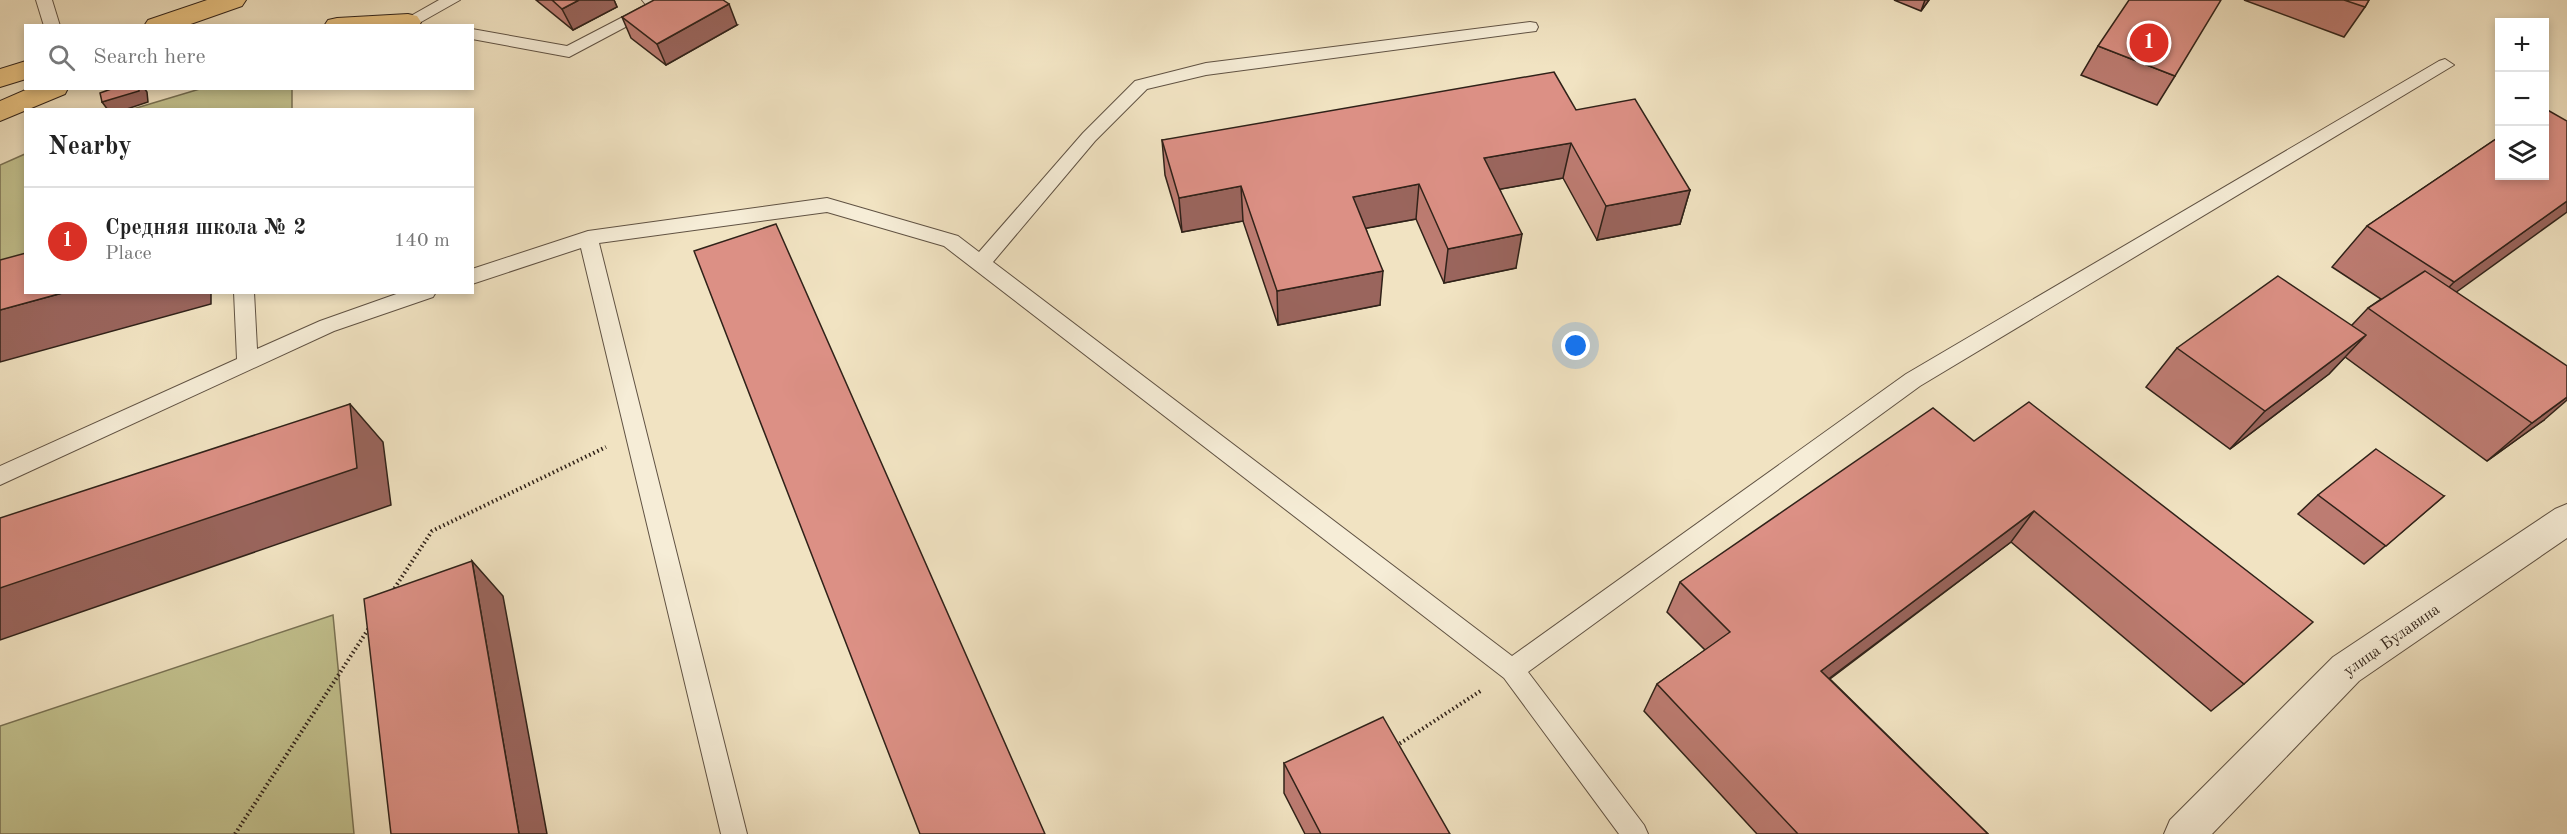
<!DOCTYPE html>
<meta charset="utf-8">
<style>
:root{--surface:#fff;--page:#f6f6f6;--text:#222;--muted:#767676;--line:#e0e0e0;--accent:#d93025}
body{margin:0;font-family:"Old Standard TT",serif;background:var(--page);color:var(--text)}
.controls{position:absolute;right:18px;top:18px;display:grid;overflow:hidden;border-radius:0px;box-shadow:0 3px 9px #0003}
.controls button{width:54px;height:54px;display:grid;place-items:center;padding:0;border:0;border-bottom:2px solid var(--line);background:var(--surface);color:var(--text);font:30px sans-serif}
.you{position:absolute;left:1576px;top:346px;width:21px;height:21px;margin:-15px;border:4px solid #fff;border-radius:50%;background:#1a73e8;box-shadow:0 0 0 9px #1a73e833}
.badge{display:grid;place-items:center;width:39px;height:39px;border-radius:50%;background:var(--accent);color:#fff;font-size:20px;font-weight:700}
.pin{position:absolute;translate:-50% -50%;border:3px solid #fff;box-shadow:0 2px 6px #0006}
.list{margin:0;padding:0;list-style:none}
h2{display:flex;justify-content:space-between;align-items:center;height:78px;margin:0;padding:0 24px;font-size:26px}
h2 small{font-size:20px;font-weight:400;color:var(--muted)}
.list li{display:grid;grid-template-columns:39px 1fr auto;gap:18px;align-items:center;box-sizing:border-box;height:108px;padding:0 24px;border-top:2px solid var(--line)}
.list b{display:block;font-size:22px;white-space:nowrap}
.list p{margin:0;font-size:20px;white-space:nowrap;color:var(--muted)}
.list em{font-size:20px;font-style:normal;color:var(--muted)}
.icon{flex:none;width:33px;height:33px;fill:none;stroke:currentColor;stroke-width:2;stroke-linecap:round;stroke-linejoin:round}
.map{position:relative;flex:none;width:2567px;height:834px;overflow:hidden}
.search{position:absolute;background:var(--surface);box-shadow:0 3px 9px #0003;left:24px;top:24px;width:450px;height:66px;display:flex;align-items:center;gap:15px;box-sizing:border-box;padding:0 21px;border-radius:0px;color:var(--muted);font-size:22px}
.panel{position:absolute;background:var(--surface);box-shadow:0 3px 9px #0003;left:24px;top:108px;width:450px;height:186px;border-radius:0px}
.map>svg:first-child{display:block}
</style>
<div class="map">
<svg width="2567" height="834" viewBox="0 0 2567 834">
<rect width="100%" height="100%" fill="#f1e3c2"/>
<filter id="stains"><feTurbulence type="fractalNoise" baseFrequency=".00333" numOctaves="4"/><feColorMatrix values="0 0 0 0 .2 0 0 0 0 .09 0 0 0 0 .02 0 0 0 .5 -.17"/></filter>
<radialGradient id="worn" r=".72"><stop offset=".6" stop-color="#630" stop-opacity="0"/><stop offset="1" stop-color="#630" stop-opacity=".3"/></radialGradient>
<path fill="#c2c18e" stroke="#797254" stroke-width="1.5" d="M203,88L292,89V109H133Z
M25,154V278L0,285V165Z
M333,615L354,834H0V726Z"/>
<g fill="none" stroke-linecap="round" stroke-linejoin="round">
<defs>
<path id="lane" d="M36,0H52L60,26H44Z
M439,0H460L414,26H402L400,22Z
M642,0H660L665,6L569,57L472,39V29L567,46L646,5Z
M1530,22L1536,23L1538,27L1536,31L1206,75L1147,89L1095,141L993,262L1512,656L1906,374L2439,61L2445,59L2454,65L1920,386L1528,672L1644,825L1648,834H1619L1504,678L944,246L827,212L599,243L747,834H721L581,248L472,284V269L588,231L827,198L958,236L979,252L1083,133L1135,81L1206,63Z
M234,292H254L257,349L320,321L402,292H436L433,297L334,331L0,485V466L237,359Z"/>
<path id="street" d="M2567,504V538L2359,681L2212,834H2164L2170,820L2333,657L2555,509Z"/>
<path id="primary" d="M207,0H246L242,6L185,26H144L148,20Z
M408,14L417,16L421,22L419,26H324L328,20L337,18Z
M26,61V79L0,87V69Z
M30,88H68L65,94L0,121V101Z"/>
</defs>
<use href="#lane" stroke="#605243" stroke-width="2"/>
<use href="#street" stroke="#605243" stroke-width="2"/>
<use href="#primary" stroke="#302219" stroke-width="2"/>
<path stroke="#302219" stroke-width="4" stroke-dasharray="1.5 3" stroke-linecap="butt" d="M392,592L432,531L606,447
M1396,746L1482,690
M235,834L369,628"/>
<use href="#lane" fill="#f6edd7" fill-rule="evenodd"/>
<use href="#street" fill="#f6edd7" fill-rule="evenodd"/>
<use href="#primary" fill="#e8c281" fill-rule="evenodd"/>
</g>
<path fill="#bd7c72" stroke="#302219" stroke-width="1.5" d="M536,0H614L617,7L573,30Z
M1894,0H1929L1921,11Z
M2244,0H2369L2365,7L2344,37Z
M622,17L737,25L666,65L631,38Z
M2098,46L2175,76L2157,105L2081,75Z
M1576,110L1690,190L1680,224L1597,240L1563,178L1500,189L1516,268L1444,283L1416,219L1366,228L1380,305L1278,325L1243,221L1182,232L1165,175L1162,140Z
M2499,137L2456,292L2544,420L2487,461L2345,357L2329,374L2230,449L2146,387L2177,348L2352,325L2368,308L2381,299L2332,267L2367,226Z
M1974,441L2244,684L2211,711L2011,542L1830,679L1988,834H1757L1644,711L1657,684L1705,650L1667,612L1680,582Z
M2318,495L2444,496L2364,564L2298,514Z
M1284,763L1450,834H1305L1284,793Z"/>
<path fill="#9a655d" stroke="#302219" stroke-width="1.5" d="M579,0H614L617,7L573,30L562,9Z
M1925,0H1929L1921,11Z
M729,4L737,25L666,65L657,44Z
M139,88H144L147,92L148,102L124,110H108L102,102Z
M1571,143L1563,178L1479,193L1484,158Z
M1419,184L1416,219L1351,231L1353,197Z
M1241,186L1243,221L1182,232L1179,198Z
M1690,190L1680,224L1597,240L1606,206Z
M2567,201V212L2415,322L2454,282Z
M1522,234L1516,268L1444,283L1448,249Z
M1383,271L1380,305L1278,325L1277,291Z
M66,292H211V304L0,362V310Z
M2366,335L2329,374L2230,449L2265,411Z
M2567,397V400L2544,420L2487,461L2532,423Z
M350,404L383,442L391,505L0,640V588Z
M2034,511L2011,542L1803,698L1821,671Z
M472,561L503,596L547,834H519Z"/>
<path fill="#dc9085" stroke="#302219" stroke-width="1.5" d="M552,0H579L562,9Z
M654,0H723L729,4L657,44L622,17Z
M2129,0H2221L2175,76L2098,46Z
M2344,0H2369L2365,7Z
M1554,72L1576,110L1635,99L1690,190L1606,206L1571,143L1484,158L1522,234L1448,249L1419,184L1353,197L1383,271L1277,291L1241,186L1179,198L1162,140Z
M114,88H139V91L102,102L100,93Z
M2544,108L2567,121V201L2454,282L2367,226L2499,137V176H2544Z
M776,224L1045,834H920L694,251Z
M26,253V292H66L0,310V260Z
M2425,271L2567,366V397L2532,423L2368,308Z
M2278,276L2366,335L2265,411L2177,348Z
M2029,402L2313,622L2244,684L2034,511L1821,671L1988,834H1798L1657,684L1730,632L1680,582L1933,408L1974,441Z
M350,404L357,468L0,588V518Z
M2376,449L2444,496L2386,546L2318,495Z
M472,561L519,834H391L364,599Z
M1383,717L1450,834H1321L1284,763Z"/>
<g text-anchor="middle" stroke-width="6" stroke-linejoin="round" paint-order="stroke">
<g font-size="16" fill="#302219" stroke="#f6edd7">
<text transform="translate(2391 639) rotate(-35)" y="6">улица Булавина</text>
</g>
</g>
<rect width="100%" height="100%" filter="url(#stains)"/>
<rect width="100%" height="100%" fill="url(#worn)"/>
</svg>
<div class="controls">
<button>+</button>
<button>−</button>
<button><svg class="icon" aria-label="layers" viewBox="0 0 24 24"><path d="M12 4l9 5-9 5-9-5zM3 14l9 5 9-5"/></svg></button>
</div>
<div class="you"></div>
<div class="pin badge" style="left:2149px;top:43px">1</div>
<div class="search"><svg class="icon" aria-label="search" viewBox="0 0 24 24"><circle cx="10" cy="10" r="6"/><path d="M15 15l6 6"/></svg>Search here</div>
<section class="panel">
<h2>Nearby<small></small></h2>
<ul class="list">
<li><span class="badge">1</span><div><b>Средняя школа № 2</b><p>Place</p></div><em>140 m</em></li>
</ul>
</section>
</div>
